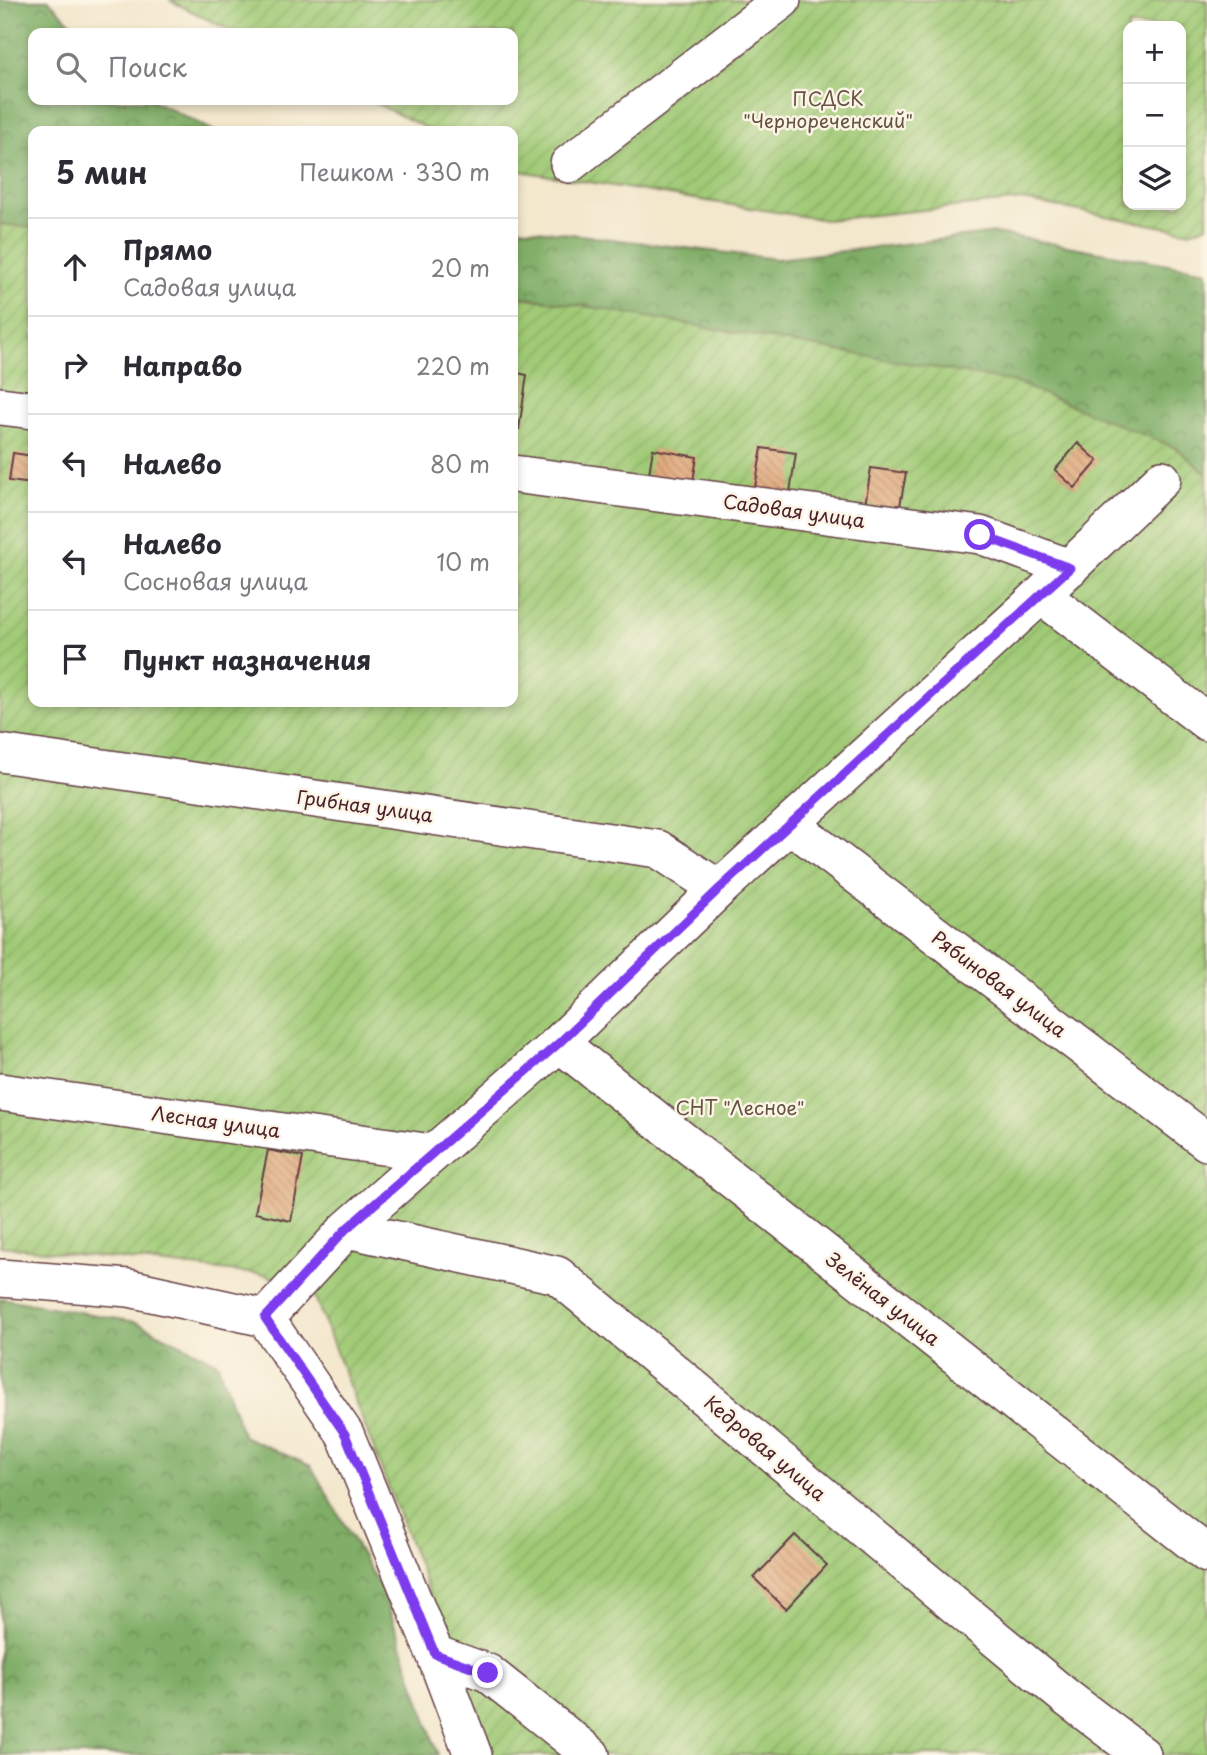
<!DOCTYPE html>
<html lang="ru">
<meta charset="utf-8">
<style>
:root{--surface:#fff;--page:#f2f2f3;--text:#2b2b33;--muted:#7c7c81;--line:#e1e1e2}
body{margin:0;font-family:"Playpen Sans",sans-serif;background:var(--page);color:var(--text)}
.controls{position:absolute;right:21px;top:21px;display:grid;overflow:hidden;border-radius:14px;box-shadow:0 4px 10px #0003}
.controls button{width:63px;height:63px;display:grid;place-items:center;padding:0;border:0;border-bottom:2px solid var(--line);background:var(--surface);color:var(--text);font:35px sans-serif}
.stop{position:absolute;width:21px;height:21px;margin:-16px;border:5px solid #7c3aed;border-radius:50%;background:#fff}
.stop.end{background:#7c3aed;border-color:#fff;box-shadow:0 2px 7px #0008}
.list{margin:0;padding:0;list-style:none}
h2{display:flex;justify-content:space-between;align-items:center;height:91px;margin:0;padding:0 28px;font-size:30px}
h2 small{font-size:23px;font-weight:400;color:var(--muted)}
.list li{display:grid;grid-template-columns:46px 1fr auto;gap:21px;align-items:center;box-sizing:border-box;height:98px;padding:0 28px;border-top:2px solid var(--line)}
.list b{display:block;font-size:26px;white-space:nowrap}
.list p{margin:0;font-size:23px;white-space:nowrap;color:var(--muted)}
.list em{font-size:23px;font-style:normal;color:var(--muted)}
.icon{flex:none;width:38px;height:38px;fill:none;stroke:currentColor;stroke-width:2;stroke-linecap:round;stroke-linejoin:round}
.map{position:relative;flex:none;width:1207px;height:1755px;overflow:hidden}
.search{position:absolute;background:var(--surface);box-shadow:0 4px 10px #0003;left:28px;top:28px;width:490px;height:77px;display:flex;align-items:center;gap:18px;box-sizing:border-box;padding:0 24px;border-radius:14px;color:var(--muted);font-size:26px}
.panel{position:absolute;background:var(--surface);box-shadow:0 4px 10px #0003;left:28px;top:126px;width:490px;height:581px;border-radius:14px}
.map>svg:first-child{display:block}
</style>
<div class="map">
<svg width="1207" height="1755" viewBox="0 0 1207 1755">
<defs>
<pattern id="forest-crowns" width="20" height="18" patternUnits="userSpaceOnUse" patternTransform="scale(1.75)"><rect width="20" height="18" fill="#80ae67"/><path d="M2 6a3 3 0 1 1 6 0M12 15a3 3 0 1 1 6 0" fill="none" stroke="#6b8d55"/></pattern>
<pattern id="garden-furrows" width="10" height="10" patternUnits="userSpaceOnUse" patternTransform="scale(1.75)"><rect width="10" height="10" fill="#a0ca76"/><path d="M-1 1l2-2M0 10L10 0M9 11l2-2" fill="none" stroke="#8bad66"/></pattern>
<pattern id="building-back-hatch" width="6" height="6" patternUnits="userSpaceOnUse" patternTransform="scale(1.75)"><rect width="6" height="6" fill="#e1aa7e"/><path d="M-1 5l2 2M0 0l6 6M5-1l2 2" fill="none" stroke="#b88a67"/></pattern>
</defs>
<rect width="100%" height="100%" fill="#fcf5e5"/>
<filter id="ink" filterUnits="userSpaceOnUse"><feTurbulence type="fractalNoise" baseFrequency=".0143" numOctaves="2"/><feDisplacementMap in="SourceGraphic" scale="14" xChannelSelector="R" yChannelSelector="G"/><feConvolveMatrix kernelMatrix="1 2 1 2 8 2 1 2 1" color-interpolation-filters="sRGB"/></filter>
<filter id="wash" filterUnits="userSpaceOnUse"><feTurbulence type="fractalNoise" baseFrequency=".00686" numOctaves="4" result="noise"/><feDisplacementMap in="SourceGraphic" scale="28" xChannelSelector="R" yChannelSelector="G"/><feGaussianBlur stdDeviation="1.57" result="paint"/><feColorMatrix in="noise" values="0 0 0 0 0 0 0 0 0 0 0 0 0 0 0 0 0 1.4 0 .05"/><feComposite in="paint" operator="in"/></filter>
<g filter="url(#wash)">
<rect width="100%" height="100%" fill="#f3e7cc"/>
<path fill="url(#forest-crowns)" stroke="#656649" stroke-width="2" d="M0,0H48L81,33H33V100H152L214,131H33V228L0,224Z
M513,227L777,259L995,233L1207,271V474L1176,448L596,308L513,296Z
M0,1298L136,1322L217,1362L243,1436L311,1466L384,1594L438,1755H0Z"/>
<path fill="url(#garden-furrows)" stroke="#757450" stroke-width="2" fill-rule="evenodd" d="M169,0H1207V225L1190,232L1022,200L826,220L513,170V131H432L369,100H513V33H235ZM1128,26H1181V205H1128Z
M0,224L33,228V702H513V296L596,308L1014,382L1176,448L1207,474V1755H492L313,1292L266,1275L0,1246Z"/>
<g id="blocks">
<path fill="url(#building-back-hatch)" d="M513,372L527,375L519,429L513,428Z
M1078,443L1098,461L1075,488L1055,470Z
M762,448L796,453L789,499L754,493Z
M653,449L697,457L692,487L648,480Z
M13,453L33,456V484L9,481Z
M871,468L906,473L899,511L865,505Z
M268,1150L303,1157L291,1221L255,1213Z
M795,1535L827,1565L786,1609L754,1578Z"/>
</g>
</g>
<g filter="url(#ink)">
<use href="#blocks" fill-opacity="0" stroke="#633d43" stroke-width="2"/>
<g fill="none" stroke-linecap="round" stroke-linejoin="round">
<defs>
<path id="minor" d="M569,164L782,0
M0,406L33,410
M513,474L980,535L1070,568
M1041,595L1207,722
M0,753L658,849L719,889
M791,825L1207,1142
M559,1043L1207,1554
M0,1092L432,1153
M347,1229L557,1275L1067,1698L1142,1755
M0,1278L129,1288L265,1318L345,1434L435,1654L473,1755
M265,1318L347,1229L559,1043L719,889L1041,595L1162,479
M435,1654L488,1673L591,1755"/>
</defs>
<use href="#minor" stroke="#633d43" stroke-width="40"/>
<use href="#minor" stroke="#fff" stroke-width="37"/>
</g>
</g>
<g fill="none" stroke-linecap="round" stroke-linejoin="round" filter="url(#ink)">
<path stroke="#7c3aed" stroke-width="9" d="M488,1673L435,1654L345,1434L265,1318L346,1229L559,1043L719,889L1070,568L980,535"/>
</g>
<g text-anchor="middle" stroke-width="5" stroke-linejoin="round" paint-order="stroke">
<g font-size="19" fill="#645242" stroke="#fcf5e5">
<text x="828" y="106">ПСДСК<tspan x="828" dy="22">"Чернореченский"</tspan></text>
<text x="740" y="1115">СНТ "Лесное"</text>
</g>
<g font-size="19" fill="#4a1f2b" stroke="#fcf5e5">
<text transform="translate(794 511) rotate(8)" y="7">Садовая улица</text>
<text transform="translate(365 806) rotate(8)" y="7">Грибная улица</text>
<text transform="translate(999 984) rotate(37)" y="7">Рябиновая улица</text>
<text transform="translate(216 1122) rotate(8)" y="7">Лесная улица</text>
<text transform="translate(883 1299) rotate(38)" y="7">Зелёная улица</text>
<text transform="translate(765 1448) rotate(40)" y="7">Кедровая улица</text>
</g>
</g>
</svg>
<div class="controls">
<button>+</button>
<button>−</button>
<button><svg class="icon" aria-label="layers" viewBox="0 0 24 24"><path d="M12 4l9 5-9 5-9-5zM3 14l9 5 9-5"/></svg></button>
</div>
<div class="stop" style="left:980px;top:535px"></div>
<div class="stop end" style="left:488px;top:1673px"></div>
<div class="search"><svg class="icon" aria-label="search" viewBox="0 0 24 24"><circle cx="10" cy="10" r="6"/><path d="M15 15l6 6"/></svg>Поиск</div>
<section class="panel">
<h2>5 мин<small>Пешком · 330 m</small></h2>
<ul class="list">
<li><svg class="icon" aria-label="ahead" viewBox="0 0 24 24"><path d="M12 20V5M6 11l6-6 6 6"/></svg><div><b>Прямо</b><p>Садовая улица</p></div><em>20 m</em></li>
<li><svg class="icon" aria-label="right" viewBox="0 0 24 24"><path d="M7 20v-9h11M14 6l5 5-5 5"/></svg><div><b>Направо</b></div><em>220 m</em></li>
<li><svg class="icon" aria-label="left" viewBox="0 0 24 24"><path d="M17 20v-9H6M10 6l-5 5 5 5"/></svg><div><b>Налево</b></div><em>80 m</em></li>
<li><svg class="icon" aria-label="left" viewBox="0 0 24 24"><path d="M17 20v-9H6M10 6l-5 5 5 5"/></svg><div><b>Налево</b><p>Сосновая улица</p></div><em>10 m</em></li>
<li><svg class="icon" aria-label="arrive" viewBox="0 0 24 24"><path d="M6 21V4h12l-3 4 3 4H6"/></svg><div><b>Пункт назначения</b></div></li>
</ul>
</section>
</div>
